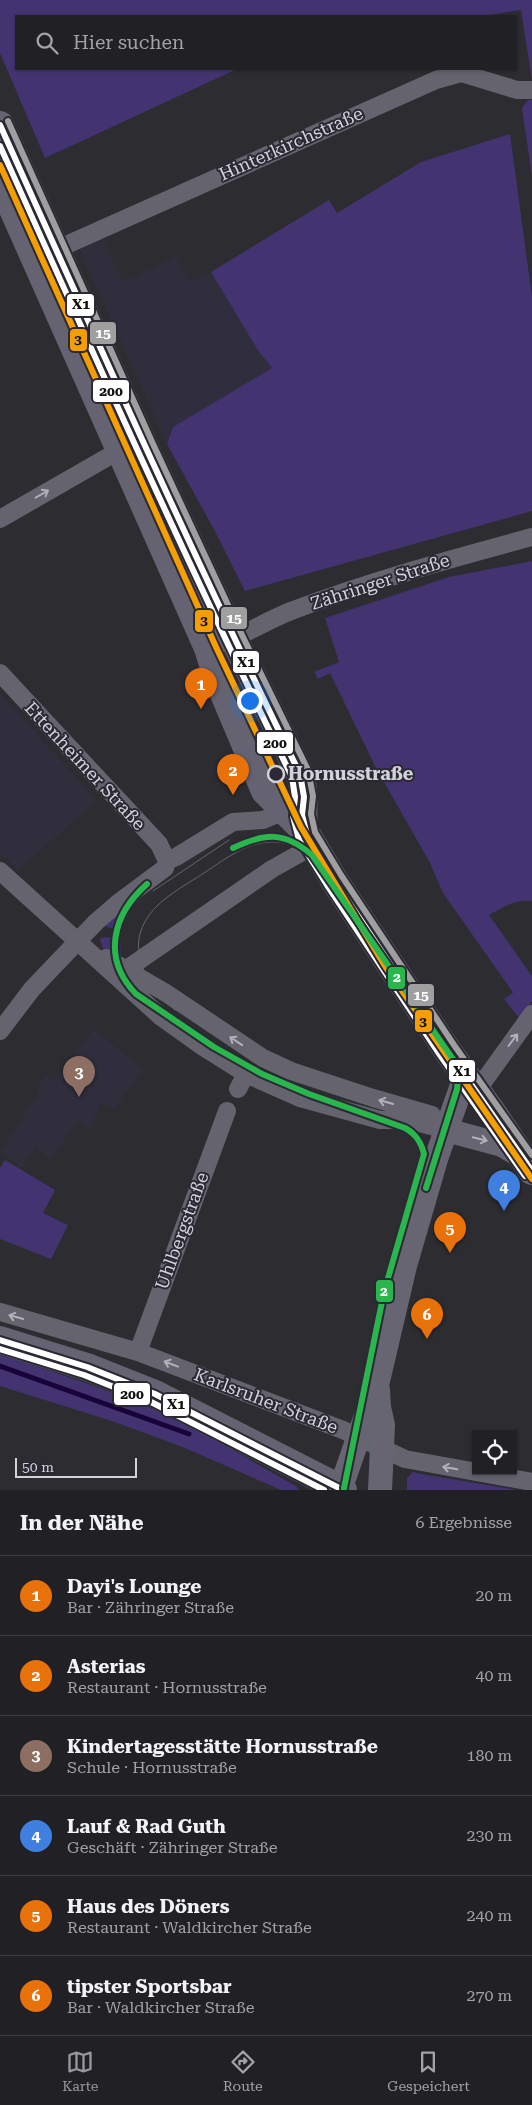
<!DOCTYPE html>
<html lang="de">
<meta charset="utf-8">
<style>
:root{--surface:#212125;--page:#29292d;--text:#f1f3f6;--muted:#a2a3a7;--line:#3e3e42;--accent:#99989e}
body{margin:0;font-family:"Roboto Serif",serif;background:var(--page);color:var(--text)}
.controls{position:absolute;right:15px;bottom:15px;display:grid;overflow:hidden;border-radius:0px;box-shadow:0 1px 4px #0004}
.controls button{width:45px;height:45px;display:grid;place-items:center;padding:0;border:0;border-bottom:1px solid var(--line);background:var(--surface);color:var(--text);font:25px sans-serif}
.scale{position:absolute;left:15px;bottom:12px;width:122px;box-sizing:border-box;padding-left:5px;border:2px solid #d3d2d9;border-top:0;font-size:14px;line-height:18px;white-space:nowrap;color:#d3d2d9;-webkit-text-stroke:4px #2b2934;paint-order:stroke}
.you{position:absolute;left:249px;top:700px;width:18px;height:18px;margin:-12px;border:4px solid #fff;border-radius:50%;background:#1a73e8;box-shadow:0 0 0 8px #1a73e833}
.badge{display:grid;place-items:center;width:32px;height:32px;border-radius:50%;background:var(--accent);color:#fff;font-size:16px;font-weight:700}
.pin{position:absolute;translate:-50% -41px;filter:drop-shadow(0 1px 2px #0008)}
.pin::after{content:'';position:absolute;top:26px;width:18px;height:15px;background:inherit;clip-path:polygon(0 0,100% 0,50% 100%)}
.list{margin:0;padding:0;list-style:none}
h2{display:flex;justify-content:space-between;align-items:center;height:65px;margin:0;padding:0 20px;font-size:21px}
h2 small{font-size:16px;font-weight:400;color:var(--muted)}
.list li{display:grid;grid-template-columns:32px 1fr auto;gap:15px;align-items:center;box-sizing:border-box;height:80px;padding:0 20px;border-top:1px solid var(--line)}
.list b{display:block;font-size:19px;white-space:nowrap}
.list p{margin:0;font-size:16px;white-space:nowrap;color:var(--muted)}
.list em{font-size:16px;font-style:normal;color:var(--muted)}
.icon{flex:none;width:28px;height:28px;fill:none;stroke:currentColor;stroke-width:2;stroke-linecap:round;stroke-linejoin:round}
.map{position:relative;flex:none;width:532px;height:1490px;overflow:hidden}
.search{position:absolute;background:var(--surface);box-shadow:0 1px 4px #0004;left:15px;right:15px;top:15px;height:55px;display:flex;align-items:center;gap:12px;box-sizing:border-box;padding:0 18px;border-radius:0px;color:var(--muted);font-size:19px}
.sheet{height:545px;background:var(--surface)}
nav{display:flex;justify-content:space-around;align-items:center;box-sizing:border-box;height:70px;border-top:1px solid var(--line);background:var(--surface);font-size:14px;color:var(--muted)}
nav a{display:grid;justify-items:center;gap:2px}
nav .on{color:var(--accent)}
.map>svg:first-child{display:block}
</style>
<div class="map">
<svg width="532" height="1490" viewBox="0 0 532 1490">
<rect width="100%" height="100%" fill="#2c2c31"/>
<path fill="#302e3d" d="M95,223L123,282L176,256L189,282L211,272L257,349L272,368L173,427L167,444L72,232Z
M0,693L97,801L18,870L0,853Z
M94,1029L144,1070L115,1108L101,1103L90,1129L78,1121L51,1159L36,1148L22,1168L0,1152L39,1092L36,1089L45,1075L54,1081Z"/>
<path fill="#433471" d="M0,0H532V80L521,10L482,16H16V69H237L45,158L0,53Z
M528,100H532V176L522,108Z
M510,134L532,297V511L245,591L217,535L167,444L173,427L272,368L257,349L211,272L329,200L337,213L421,162Z
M532,561V901C516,899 503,907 489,915L532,976V1001L520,1019L504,999L513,993L512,991L443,893L429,861L376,768L330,673L318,679L314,672L339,662L325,618L449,577Z
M144,894L131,909L121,930L107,927L105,924Z
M105,937L120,940L121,959C110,954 102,952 100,939Z
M5,1160L55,1190L43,1213L68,1225L51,1259L0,1239V1168Z
M0,1355C52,1371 104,1388 155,1410C203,1431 249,1460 296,1486L299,1490H281L185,1448L112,1421L0,1386Z
M413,1472L421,1474L517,1490H407V1478Z"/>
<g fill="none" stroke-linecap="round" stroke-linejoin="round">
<path stroke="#180438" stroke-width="5" d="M0,1366L189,1434"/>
<path stroke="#65636e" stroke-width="18" d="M55,250L436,80L461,73L517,90H532
M0,519L120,450
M225,643C247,633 268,620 291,611C369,581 451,559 532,537
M0,673L159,844L167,861L165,868L118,903L96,922L32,989L0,1031
M167,861L176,857L233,822L263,820L275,815L291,805
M0,871L161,1017L203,1047L246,1074L300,1098L380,1120H409L446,1130
M106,958L166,993L263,1058L291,1071L373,1098L432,1115
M118,975L272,869L313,846
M238,1089L246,1074
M469,1093L481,1085L532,1014
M0,1312L138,1352L343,1430L405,1459L532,1482
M138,1352L227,1111"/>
<path stroke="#686572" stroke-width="24" d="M446,1130L502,1145L523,1157
M378,1390L379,1407L383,1425L380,1490
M340,1490L378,1381L405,1266L437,1156L461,1088L464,1073"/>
<path stroke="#656371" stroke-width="28" d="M0,125L145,448L234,639L300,774C306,793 302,811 304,830
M0,180L208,648L217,677L265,791L304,830L334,880L447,1050L492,1112L532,1171
M0,1340L87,1367L155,1394L343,1490"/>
<path stroke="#67656c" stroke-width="1" d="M153,891L229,840
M175,1010C143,982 121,942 157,906C170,893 189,883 204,873C228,857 253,837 284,843C310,847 333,874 349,893
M433,1154L458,1080L456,1069"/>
<defs>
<path id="bus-1" d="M0,125C98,343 195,560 300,774L304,797L302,815L307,835L334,880L447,1050L532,1171
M0,1340L87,1367L155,1394L343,1490"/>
<path id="bus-2" d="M0,146C95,358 190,569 292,777L295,797L293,816L299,840L327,885L440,1055L525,1176
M0,1349L84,1375L151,1402L324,1490"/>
<path id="bus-3" d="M8,121L153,444L242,635L308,770L313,796L311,814L315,832L341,875L454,1045L532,1155"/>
</defs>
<use href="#bus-1" stroke="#2b2934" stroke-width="10"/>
<use href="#bus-2" stroke="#2b2934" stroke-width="10"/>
<use href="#bus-3" stroke="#2b2934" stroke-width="10"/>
<use href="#bus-1" stroke="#fff" stroke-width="6"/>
<use href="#bus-2" stroke="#fff" stroke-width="6"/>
<use href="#bus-3" stroke="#a09f9f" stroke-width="6"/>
<defs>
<path id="tram-1" d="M0,165L216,647L301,827L385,966L532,1179"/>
<path id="tram-2" d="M233,848C265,833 284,831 312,855L459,1068L457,1089L426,1188
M147,884C113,914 101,958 136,994L214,1047L262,1074L309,1094L405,1128C416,1134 421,1142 424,1154L384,1292L344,1488"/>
</defs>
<use href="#tram-1" stroke="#2b2934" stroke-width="10"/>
<use href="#tram-2" stroke="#2b2934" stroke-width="10"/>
<use href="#tram-1" stroke="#f59e00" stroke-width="6"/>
<use href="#tram-2" stroke="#29b74d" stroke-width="6"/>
</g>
<defs><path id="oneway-shaft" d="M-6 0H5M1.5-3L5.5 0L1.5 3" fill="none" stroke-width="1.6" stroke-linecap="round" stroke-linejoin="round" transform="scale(1.25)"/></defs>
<g stroke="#b2b1b9">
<use href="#oneway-shaft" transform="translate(42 494) rotate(-30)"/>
<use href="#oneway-shaft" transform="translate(513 1040) rotate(-53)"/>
<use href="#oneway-shaft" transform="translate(236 1041) rotate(-146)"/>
<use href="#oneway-shaft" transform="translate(386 1102) rotate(-164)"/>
<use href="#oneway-shaft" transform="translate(16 1317) rotate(-164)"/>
<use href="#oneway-shaft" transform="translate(171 1364) rotate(-159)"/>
<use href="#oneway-shaft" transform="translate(450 1468) rotate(-170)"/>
</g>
<use stroke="#b3b1ba" href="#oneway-shaft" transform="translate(480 1139) rotate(14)"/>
<circle fill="#2b2934" stroke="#d3d2d9" stroke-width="2.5" cx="276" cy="774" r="8"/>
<g text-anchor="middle" stroke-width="4" stroke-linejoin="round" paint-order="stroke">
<g font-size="18" fill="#d3d2d9" stroke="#2b2934">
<text transform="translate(291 144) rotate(-24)" y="6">Hinterkirchstraße</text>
<text transform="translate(380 582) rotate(-18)" y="6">Zähringer Straße</text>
<text transform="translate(85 766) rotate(47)" y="6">Ettenheimer Straße</text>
<text transform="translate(182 1231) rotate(-70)" y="6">Uhlbergstraße</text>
<text transform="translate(266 1401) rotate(21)" y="6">Karlsruher Straße</text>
</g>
<g font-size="18" font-weight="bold" fill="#d3d2d9" stroke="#2b2934" text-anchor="start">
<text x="288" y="780">Hornusstraße</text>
</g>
</g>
<g stroke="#2b2934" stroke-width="2">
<rect x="66" y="293" width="29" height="24" rx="5" fill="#fff"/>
<rect x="89" y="321" width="28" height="24" rx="5" fill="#a09f9f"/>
<rect x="69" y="328" width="19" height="24" rx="5" fill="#f59e00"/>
<rect x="92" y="379" width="38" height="24" rx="5" fill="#fff"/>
<rect x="220" y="606" width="28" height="24" rx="5" fill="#a09f9f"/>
<rect x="194" y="609" width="20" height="24" rx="5" fill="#f59e00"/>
<rect x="232" y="650" width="28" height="24" rx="5" fill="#fff"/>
<rect x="256" y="731" width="38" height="24" rx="5" fill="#fff"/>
<rect x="387" y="966" width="19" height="24" rx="5" fill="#29b74d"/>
<rect x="407" y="983" width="28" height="24" rx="5" fill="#a09f9f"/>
<rect x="414" y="1009" width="19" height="24" rx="5" fill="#f59e00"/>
<rect x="448" y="1059" width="28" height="24" rx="5" fill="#fff"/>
<rect x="375" y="1279" width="19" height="24" rx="5" fill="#29b74d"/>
<rect x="113" y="1382" width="38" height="24" rx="5" fill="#fff"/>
<rect x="162" y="1393" width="28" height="24" rx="5" fill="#fff"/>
</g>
<g font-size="14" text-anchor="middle" font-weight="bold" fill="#fff">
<text x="103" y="338">15</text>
<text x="234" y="623">15</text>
<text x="397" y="982">2</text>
<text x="421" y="1000">15</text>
<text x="384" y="1296">2</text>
</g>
<g font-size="14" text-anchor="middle" font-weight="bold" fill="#111">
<text x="81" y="309">X1</text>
<text x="78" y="344">3</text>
<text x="111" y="396">200</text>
<text x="204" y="625">3</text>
<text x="246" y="667">X1</text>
<text x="275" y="748">200</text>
<text x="423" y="1026">3</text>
<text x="462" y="1076">X1</text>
<text x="132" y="1399">200</text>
<text x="176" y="1409">X1</text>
</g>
</svg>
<div class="controls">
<button><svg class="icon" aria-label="locate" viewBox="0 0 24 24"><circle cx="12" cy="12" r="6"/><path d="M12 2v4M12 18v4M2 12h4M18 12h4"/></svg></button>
</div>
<div class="scale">50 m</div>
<div class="you"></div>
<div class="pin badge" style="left:201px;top:709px;background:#e8710a">1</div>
<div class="pin badge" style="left:233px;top:795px;background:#e8710a">2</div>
<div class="pin badge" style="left:79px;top:1097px;background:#8d6e63">3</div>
<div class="pin badge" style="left:504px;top:1211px;background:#3f7fe0">4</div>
<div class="pin badge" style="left:450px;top:1253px;background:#e8710a">5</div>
<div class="pin badge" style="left:427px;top:1339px;background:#e8710a">6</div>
<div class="search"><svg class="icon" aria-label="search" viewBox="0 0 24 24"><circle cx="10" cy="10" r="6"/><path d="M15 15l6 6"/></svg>Hier suchen</div>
</div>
<section class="sheet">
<h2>In der Nähe<small>6 Ergebnisse</small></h2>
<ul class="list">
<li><span class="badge" style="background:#e8710a">1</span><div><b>Dayi's Lounge</b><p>Bar · Zähringer Straße</p></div><em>20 m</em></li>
<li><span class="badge" style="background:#e8710a">2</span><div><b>Asterias</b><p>Restaurant · Hornusstraße</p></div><em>40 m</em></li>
<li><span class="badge" style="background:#8d6e63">3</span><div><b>Kindertagesstätte Hornusstraße</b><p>Schule · Hornusstraße</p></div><em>180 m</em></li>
<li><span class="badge" style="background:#3f7fe0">4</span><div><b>Lauf &amp; Rad Guth</b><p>Geschäft · Zähringer Straße</p></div><em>230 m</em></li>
<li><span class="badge" style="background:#e8710a">5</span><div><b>Haus des Döners</b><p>Restaurant · Waldkircher Straße</p></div><em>240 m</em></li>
<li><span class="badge" style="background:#e8710a">6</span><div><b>tipster Sportsbar</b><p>Bar · Waldkircher Straße</p></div><em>270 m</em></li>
</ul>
</section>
<nav>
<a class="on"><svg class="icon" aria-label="map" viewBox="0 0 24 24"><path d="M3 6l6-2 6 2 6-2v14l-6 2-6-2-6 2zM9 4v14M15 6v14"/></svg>Karte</a>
<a><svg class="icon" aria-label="directions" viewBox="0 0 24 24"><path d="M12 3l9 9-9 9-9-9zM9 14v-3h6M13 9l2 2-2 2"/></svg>Route</a>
<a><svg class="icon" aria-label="saved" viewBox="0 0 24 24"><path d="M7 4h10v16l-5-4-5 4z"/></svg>Gespeichert</a>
</nav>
